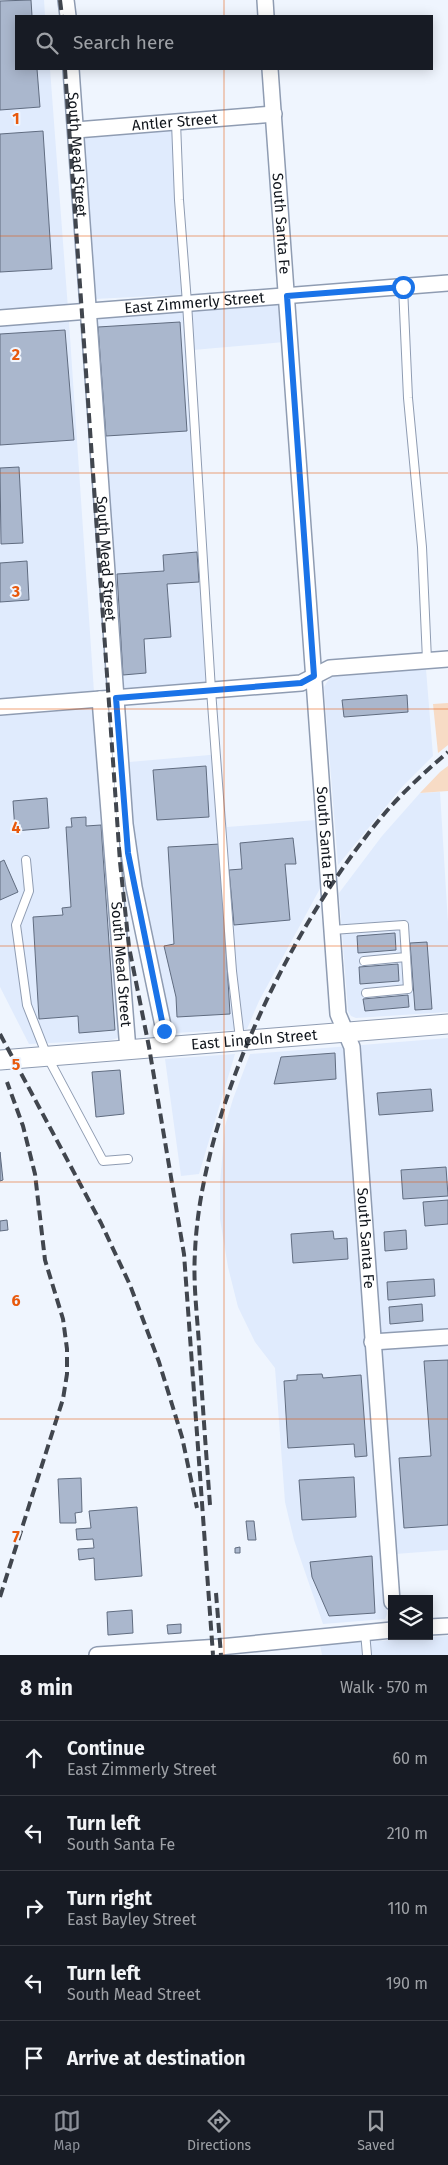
<!DOCTYPE html>
<meta charset="utf-8">
<style>
:root{--surface:#171b24;--page:#20242c;--text:#f1f3f6;--muted:#9ea1a6;--line:#363941;--accent:#8c9099}
body{margin:0;font-family:"Fira Sans",sans-serif;background:var(--page);color:var(--text)}
.controls{position:absolute;right:15px;bottom:15px;display:grid;overflow:hidden;border-radius:0px;box-shadow:0 2px 12px #0003}
.controls button{width:45px;height:45px;display:grid;place-items:center;padding:0;border:0;border-bottom:1px solid var(--line);background:var(--surface);color:var(--text);font:25px sans-serif}
.stop{position:absolute;width:15px;height:15px;margin:-11px;border:4px solid #1a73e8;border-radius:50%;background:#fff}
.stop.end{background:#1a73e8;border-color:#fff;box-shadow:0 1px 5px #0008}
.list{margin:0;padding:0;list-style:none}
h2{display:flex;justify-content:space-between;align-items:center;height:65px;margin:0;padding:0 20px;font-size:21px}
h2 small{font-size:16px;font-weight:400;color:var(--muted)}
.list li{display:grid;grid-template-columns:32px 1fr auto;gap:15px;align-items:center;box-sizing:border-box;height:75px;padding:0 20px;border-top:1px solid var(--line)}
.list b{display:block;font-size:19px;white-space:nowrap}
.list p{margin:0;font-size:16px;white-space:nowrap;color:var(--muted)}
.list em{font-size:16px;font-style:normal;color:var(--muted)}
.icon{flex:none;width:28px;height:28px;fill:none;stroke:currentColor;stroke-width:2;stroke-linecap:round;stroke-linejoin:round}
.map{position:relative;flex:none;width:448px;height:1655px;overflow:hidden}
.search{position:absolute;background:var(--surface);box-shadow:0 2px 12px #0003;left:15px;right:15px;top:15px;height:55px;display:flex;align-items:center;gap:12px;box-sizing:border-box;padding:0 18px;border-radius:0px;color:var(--muted);font-size:19px}
.sheet{height:440px;background:var(--surface)}
nav{display:flex;justify-content:space-around;align-items:center;box-sizing:border-box;height:70px;border-top:1px solid var(--line);background:var(--surface);font-size:14px;color:var(--muted)}
nav a{display:grid;justify-items:center;gap:2px}
nav .on{color:var(--accent)}
.map>svg:first-child{display:block}
</style>
<div class="map">
<svg width="448" height="1655" viewBox="0 0 448 1655">
<rect width="100%" height="100%" fill="#eff5fe"/>
<path fill="#e0ebfd" d="M0,0H44L45,16H16V69H50L69,322L94,692L0,700Z
M174,127L191,294L95,299L82,134Z
M272,305H278L281,310L284,342L193,350L213,683L121,690L95,318Z
M426,669L433,756L402,787L338,865L324,687L327,682L331,677Z
M88,709L93,710L95,716L120,1032L118,1038L111,1040L29,1044L0,987V716Z
M221,754L227,827L316,820L323,883L259,1001L247,1029L156,1034L127,882L118,763Z
M440,792L448,923V1012L356,1018L351,1016L348,1011L339,893L382,836L420,793Z
M448,1038V1550L382,1555L387,1614L385,1619L323,1624L294,1540L285,1502L275,1368L255,1342L238,1307L228,1267L220,1219V1183L225,1126L233,1099L250,1054Z
M235,1054L199,1174L181,1176L165,1059Z
M448,1636V1655H322L320,1645Z"/>
<path fill="#f7dbc5" d="M448,703V745L438,753L433,704Z
M448,766V791L420,793L440,772Z"/>
<path fill="#aab7cd" stroke="#606c80" d="M31,0L32,16H16V69H37L40,107L0,110V1Z
M43,131L52,269L0,272V134Z
M180,322L187,431L106,436L98,327Z
M65,330L74,440L0,445V334Z
M19,467L23,543L1,544L0,468Z
M197,552L199,582L167,584L171,637L144,639L146,673L123,675L117,574L164,571L163,555Z
M27,561L29,600L0,602V563Z
M407,695L408,712L344,717L342,700Z
M206,766L209,817L157,820L153,770Z
M47,798L49,828L15,831L13,801Z
M86,817V826L101,825L115,1030L79,1033L78,1016L39,1019L33,917L63,915L62,908L71,907L66,827H72L71,818Z
M293,838L296,864H285L290,920L234,925L229,870L242,869L240,843Z
M220,844L230,1014L177,1017L176,997L164,946L174,944L168,847Z
M4,860L18,892L0,900V862Z
M395,933L396,950L358,953L357,936Z
M427,942L432,1009L415,1010L410,943Z
M398,964L399,981L360,984L359,967Z
M408,995L409,1007L365,1011L363,999Z
M335,1053L336,1079L274,1084L281,1057Z
M120,1070L124,1114L96,1117L92,1072Z
M431,1089L433,1111L379,1115L377,1093Z
M0,1152L3,1180L0,1181Z
M446,1167L448,1196L403,1199L401,1170Z
M448,1200V1224L425,1226L423,1202Z
M7,1220L8,1230L0,1231V1221Z
M406,1230L407,1249L385,1251L384,1232Z
M333,1231L334,1239L347,1238L348,1259L293,1263L291,1234Z
M434,1279L435,1296L388,1300L387,1282Z
M422,1304L423,1321L390,1324L389,1307Z
M448,1360V1525L404,1528L399,1458L431,1456L424,1361Z
M322,1374L323,1378L361,1375L367,1456L355,1457L354,1444L288,1448L284,1381L297,1380V1375Z
M354,1477L356,1517L302,1520L299,1480Z
M81,1478L82,1512L75,1513L76,1523H60L58,1479Z
M137,1507L142,1576L95,1580L94,1558L79,1560L78,1549L94,1548L93,1539L77,1540L76,1529L91,1528L89,1511Z
M246,1521H254L256,1540H248Z
M240,1547V1553H235V1548Z
M372,1556L375,1613L329,1616L312,1577L310,1562Z
M132,1610L133,1633L108,1635L107,1612Z
M181,1624V1633L168,1634L167,1625Z"/>
<g fill="none" stroke-linecap="round" stroke-linejoin="round">
<defs>
<path id="service" d="M176,122L179,200L187,303L211,690L232,971L240,1039
M403,287L408,398L422,547L427,660
M26,860L29,891L16,925L27,1005L47,1056L103,1161L128,1159
M332,930L404,925L408,989L366,993
M364,961L406,957
M365,1632L367,1655"/>
<g id="minor">
<path d="M66,0L68,16"/>
<path d="M265,0L266,16"/>
<path id="s1" d="M71,69L125,824L134,887L167,1045"/>
<path id="s2" d="M270,69L338,1014L352,1047L392,1602"/>
<path id="s3" d="M76,130L274,114"/>
<path id="s4" d="M0,318L448,283"/>
<path id="s5" d="M100,699L128,1050"/>
<path d="M0,707L301,683L330,668L448,659"/>
<path d="M372,1342L448,1337"/>
<path d="M429,1627L448,1626"/>
<path d="M97,1655L220,1647L392,1630"/>
</g>
<g id="tertiary">
<path id="s6" d="M0,1060L448,1024"/>
</g>
</defs>
<use href="#service" stroke="#8f9cb2" stroke-width="10"/>
<use href="#minor" stroke="#8f9cb2" stroke-width="18"/>
<use href="#tertiary" stroke="#8f9cb2" stroke-width="21"/>
<use href="#service" stroke="#fff" stroke-width="8"/>
<use href="#minor" stroke="#fff" stroke-width="15"/>
<use href="#tertiary" stroke="#fff" stroke-width="19"/>
<path stroke="#41464e" stroke-width="4" stroke-dasharray="10 5" stroke-linecap="butt" d="M60,0L62,16
M65,69L120,862L129,947L149,1047L184,1254L213,1655
M0,1034L101,1223L130,1285L159,1362L182,1437L197,1508
M210,1505C206,1451 202,1398 199,1344C197,1314 193,1282 195,1252C201,1109 293,921 385,813C404,791 426,771 448,752
M216,1593L221,1655
M0,1597L63,1399L67,1374V1349L63,1319L45,1260L35,1174L23,1126L7,1082"/>
</g>
<g fill="none" stroke-linecap="round" stroke-linejoin="round">
<path stroke="#1a73e8" stroke-width="6" d="M164,1031L128,853L116,698L301,683L314,676L287,296L403,287"/>
</g>
<path fill="none" stroke="#e8590c" stroke-width="1" stroke-opacity="0.55" d="M224,0V16M224,69V1655M0,236H448M0,473H448M0,709H448M0,946H448M0,1182H448M0,1419H448"/>
<g text-anchor="middle" stroke-width="4" stroke-linejoin="round" paint-order="stroke">
<g font-size="15" fill="#11161d" stroke="#eff5fe">
<text dy="5" stroke="none"><textPath href="#s3" startOffset="99">Antler Street</textPath></text>
<text dy="5" stroke="none"><textPath href="#s1" startOffset="86">South Mead Street</textPath></text>
<text dy="5" stroke="none"><textPath href="#s2" startOffset="155">South Santa Fe</textPath></text>
<text dy="5" stroke="none"><textPath href="#s4" startOffset="195">East Zimmerly Street</textPath></text>
<text dy="5" stroke="none"><textPath href="#s1" startOffset="491">South Mead Street</textPath></text>
<text dy="5" stroke="none"><textPath href="#s2" startOffset="770">South Santa Fe</textPath></text>
<text dy="5" stroke="none"><textPath href="#s5" startOffset="266">South Mead Street</textPath></text>
<text dy="5" stroke="none"><textPath href="#s6" startOffset="255">East Lincoln Street</textPath></text>
<text dy="5" stroke="none"><textPath href="#s2" startOffset="1175">South Santa Fe</textPath></text>
</g>
</g>
<g font-size="16" text-anchor="middle" font-weight="bold" fill="#e8590c" stroke="#eff5fe" stroke-width="4" stroke-linejoin="round" paint-order="stroke">
<text x="16" y="124">1</text>
<text x="16" y="360">2</text>
<text x="16" y="597">3</text>
<text x="16" y="833">4</text>
<text x="16" y="1070">5</text>
<text x="16" y="1306">6</text>
<text x="16" y="1542">7</text>
</g>
</svg>
<div class="controls">
<button><svg class="icon" aria-label="layers" viewBox="0 0 24 24"><path d="M12 4l9 5-9 5-9-5zM3 14l9 5 9-5"/></svg></button>
</div>
<div class="stop" style="left:403px;top:287px"></div>
<div class="stop end" style="left:164px;top:1031px"></div>
<div class="search"><svg class="icon" aria-label="search" viewBox="0 0 24 24"><circle cx="10" cy="10" r="6"/><path d="M15 15l6 6"/></svg>Search here</div>
</div>
<section class="sheet">
<h2>8 min<small>Walk · 570 m</small></h2>
<ul class="list">
<li><svg class="icon" aria-label="ahead" viewBox="0 0 24 24"><path d="M12 20V5M6 11l6-6 6 6"/></svg><div><b>Continue</b><p>East Zimmerly Street</p></div><em>60 m</em></li>
<li><svg class="icon" aria-label="left" viewBox="0 0 24 24"><path d="M17 20v-9H6M10 6l-5 5 5 5"/></svg><div><b>Turn left</b><p>South Santa Fe</p></div><em>210 m</em></li>
<li><svg class="icon" aria-label="right" viewBox="0 0 24 24"><path d="M7 20v-9h11M14 6l5 5-5 5"/></svg><div><b>Turn right</b><p>East Bayley Street</p></div><em>110 m</em></li>
<li><svg class="icon" aria-label="left" viewBox="0 0 24 24"><path d="M17 20v-9H6M10 6l-5 5 5 5"/></svg><div><b>Turn left</b><p>South Mead Street</p></div><em>190 m</em></li>
<li><svg class="icon" aria-label="arrive" viewBox="0 0 24 24"><path d="M6 21V4h12l-3 4 3 4H6"/></svg><div><b>Arrive at destination</b></div></li>
</ul>
</section>
<nav>
<a class="on"><svg class="icon" aria-label="map" viewBox="0 0 24 24"><path d="M3 6l6-2 6 2 6-2v14l-6 2-6-2-6 2zM9 4v14M15 6v14"/></svg>Map</a>
<a><svg class="icon" aria-label="directions" viewBox="0 0 24 24"><path d="M12 3l9 9-9 9-9-9zM9 14v-3h6M13 9l2 2-2 2"/></svg>Directions</a>
<a><svg class="icon" aria-label="saved" viewBox="0 0 24 24"><path d="M7 4h10v16l-5-4-5 4z"/></svg>Saved</a>
</nav>
